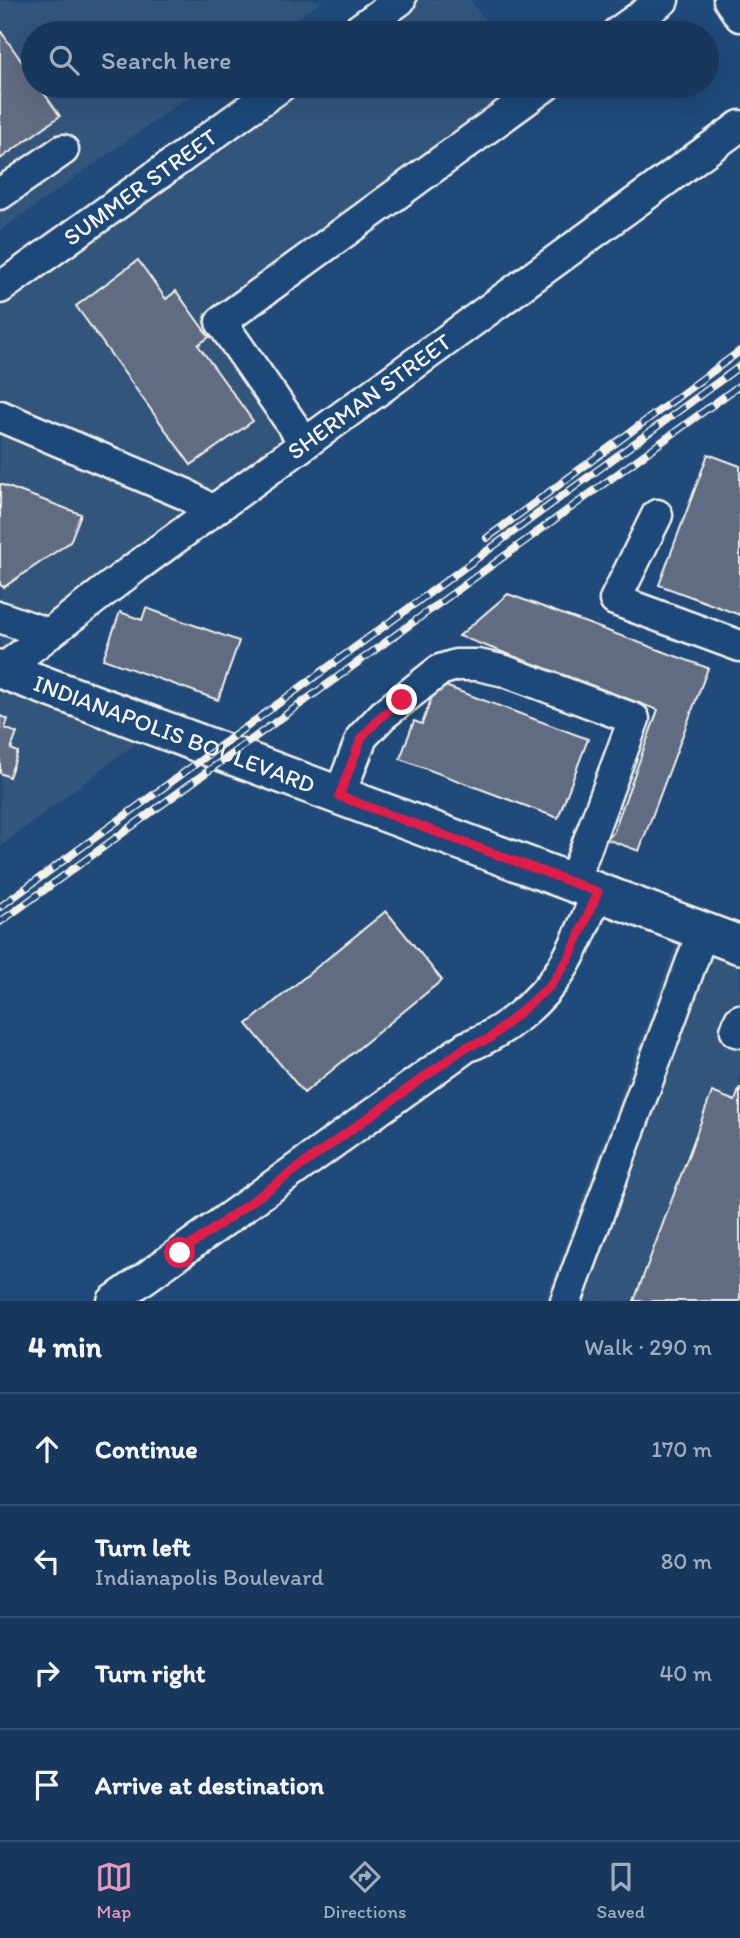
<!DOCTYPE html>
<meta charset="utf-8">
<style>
:root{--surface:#17385c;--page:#244365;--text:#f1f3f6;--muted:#9eacbb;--line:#365272;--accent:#e797bd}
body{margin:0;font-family:Itim,sans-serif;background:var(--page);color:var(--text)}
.stop{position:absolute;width:21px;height:21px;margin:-16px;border:5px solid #e11d48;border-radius:50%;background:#fff}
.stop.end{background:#e11d48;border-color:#fff;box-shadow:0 2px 7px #0008}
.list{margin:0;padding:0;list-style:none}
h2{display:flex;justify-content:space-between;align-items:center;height:91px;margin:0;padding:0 28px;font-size:30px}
h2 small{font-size:23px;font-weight:400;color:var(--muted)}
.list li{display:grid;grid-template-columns:46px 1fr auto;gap:21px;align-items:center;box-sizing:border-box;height:112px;padding:0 28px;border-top:2px solid var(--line)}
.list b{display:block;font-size:26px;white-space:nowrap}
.list p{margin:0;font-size:23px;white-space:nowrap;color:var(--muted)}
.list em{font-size:23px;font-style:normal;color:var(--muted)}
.icon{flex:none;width:38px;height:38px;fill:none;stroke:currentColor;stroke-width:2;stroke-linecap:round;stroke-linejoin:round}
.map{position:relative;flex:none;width:740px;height:1301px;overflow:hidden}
.search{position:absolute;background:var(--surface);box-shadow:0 7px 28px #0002;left:21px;right:21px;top:21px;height:77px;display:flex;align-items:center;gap:18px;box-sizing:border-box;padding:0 24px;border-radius:38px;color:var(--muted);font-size:26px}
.sheet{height:539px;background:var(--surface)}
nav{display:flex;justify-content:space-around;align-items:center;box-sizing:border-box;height:98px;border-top:2px solid var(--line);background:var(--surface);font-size:19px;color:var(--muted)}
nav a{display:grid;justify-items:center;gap:4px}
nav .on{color:var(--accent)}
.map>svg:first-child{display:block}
</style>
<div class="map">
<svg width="740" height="1301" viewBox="0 0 740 1301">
<rect width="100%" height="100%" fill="#1f4a7a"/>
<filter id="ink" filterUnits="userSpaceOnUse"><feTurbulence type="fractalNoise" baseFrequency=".0143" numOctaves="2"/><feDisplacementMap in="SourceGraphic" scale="14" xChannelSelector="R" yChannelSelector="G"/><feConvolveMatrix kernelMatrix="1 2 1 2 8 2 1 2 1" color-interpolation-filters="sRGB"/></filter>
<g filter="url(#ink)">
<path fill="#33547c" d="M0,0H323L277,33H33V86H204L0,231Z
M409,0H470L495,33H363Z
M290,86H533L213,319L298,441L0,664V296Z
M0,674L153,730L0,847Z
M679,935L740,957V1301H545Z"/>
<path fill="#616c81" stroke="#f4f1e8" stroke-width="2" d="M0,30L33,78V86H39L60,116L0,159Z
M138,260L166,299L176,291L209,337L198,345L253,421L191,465L76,306Z
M708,454L740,466V615L659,585Z
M0,484L81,514L70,542L4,587L0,585Z
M508,594L708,668L639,851L606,839L613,833L658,710L459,636Z
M146,608L239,641L218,700L103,659L120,612L142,620Z
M437,683L588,739L558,818L400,759L414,721L422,724Z
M0,716L8,719L5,728L17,733L11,749L18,752L9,777L0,773Z
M386,911L442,980L304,1093L247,1024Z
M740,1087V1301H634L712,1092L735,1101Z"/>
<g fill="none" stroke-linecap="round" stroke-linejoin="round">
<defs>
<g id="minor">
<path d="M729,0L740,16"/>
<path d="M354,33L400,0"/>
<path d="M617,33L663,0"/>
<path d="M0,194L63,150"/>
<path id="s1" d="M0,288L281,86"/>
<path d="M0,416L185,494L212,511"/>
<path d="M305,443L221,322L545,86"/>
<path d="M657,515L615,600L740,646"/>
<path d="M0,617L48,634"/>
<path id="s2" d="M2,670L136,567L740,126"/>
<path d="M339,796L362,737L383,715L440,670L456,665H478L505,671L634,719L573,883"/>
<path d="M740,1020L736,1031L740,1032"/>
<path d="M113,1301L466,1047C502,1034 540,1003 561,970C577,946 586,918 598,892"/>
<path d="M566,1301L703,931"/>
</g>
<g id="major">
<path id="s3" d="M0,669L740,945"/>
</g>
</defs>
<use href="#minor" stroke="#f4f1e8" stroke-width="35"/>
<use href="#major" stroke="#f4f1e8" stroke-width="42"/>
<use href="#minor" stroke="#1f4a7a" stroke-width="30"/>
<use href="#major" stroke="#1f4a7a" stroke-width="37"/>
<defs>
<path id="rail" d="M487,538L740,351
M0,907L740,366
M0,922L740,385"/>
</defs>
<use href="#rail" stroke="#f4f1e8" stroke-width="8"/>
<use href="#rail" stroke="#1f4a7a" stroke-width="5" stroke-dasharray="16" stroke-linecap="butt"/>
</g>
</g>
<g fill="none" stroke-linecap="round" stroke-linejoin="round" filter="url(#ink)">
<path stroke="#e11d48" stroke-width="9" d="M180,1253L466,1047L489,1039L551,985L570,956L598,892L339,796L362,737L383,715L402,700"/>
</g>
<g text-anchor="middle" stroke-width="6" stroke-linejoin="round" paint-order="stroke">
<g font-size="24" fill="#f4f1e8" stroke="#1f4a7a">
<text dy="8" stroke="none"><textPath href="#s1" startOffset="173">SUMMER STREET</textPath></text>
<text dy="8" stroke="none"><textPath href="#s2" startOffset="458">SHERMAN STREET</textPath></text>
<text dy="8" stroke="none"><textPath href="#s3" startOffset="186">INDIANAPOLIS BOULEVARD</textPath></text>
</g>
</g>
</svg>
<div class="stop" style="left:180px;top:1253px"></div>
<div class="stop end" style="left:402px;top:700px"></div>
<div class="search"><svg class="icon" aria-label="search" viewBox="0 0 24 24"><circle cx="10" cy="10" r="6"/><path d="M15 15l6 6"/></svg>Search here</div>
</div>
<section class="sheet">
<h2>4 min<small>Walk · 290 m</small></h2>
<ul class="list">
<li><svg class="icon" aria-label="ahead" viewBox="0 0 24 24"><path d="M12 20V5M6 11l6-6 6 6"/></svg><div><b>Continue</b></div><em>170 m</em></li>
<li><svg class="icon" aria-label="left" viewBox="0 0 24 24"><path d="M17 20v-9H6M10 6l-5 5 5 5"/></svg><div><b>Turn left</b><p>Indianapolis Boulevard</p></div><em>80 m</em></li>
<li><svg class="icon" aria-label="right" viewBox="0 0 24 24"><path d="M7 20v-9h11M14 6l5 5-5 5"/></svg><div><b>Turn right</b></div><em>40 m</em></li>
<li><svg class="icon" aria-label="arrive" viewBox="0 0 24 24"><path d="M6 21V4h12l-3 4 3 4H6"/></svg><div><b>Arrive at destination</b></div></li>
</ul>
</section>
<nav>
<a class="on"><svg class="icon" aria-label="map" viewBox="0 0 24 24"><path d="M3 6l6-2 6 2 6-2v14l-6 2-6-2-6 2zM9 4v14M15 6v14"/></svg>Map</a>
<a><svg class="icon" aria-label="directions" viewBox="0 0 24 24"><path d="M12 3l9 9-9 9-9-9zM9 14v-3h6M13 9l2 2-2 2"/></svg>Directions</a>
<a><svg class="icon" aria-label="saved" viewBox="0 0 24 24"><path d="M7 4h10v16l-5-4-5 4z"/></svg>Saved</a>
</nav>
